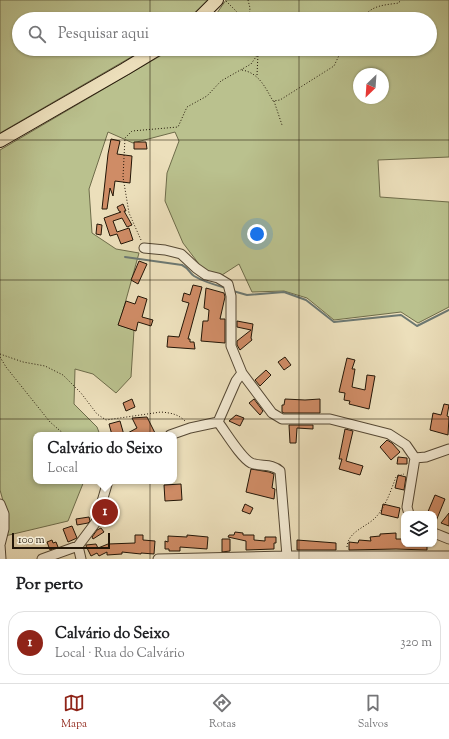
<!DOCTYPE html>
<html lang="pt">
<meta charset="utf-8">
<style>
:root{--surface:#fff;--page:#f6f6f6;--text:#202124;--muted:#757577;--line:#e0e0e0;--accent:#8f2418}
body{margin:0;font-family:"Sorts Mill Goudy",serif;background:var(--page);color:var(--text)}
.controls{position:absolute;right:12px;bottom:12px;display:grid;overflow:hidden;border-radius:8px;box-shadow:0 1px 3px #0004}
.controls button{width:36px;height:36px;display:grid;place-items:center;padding:0;border:0;border-bottom:1px solid var(--line);background:var(--surface);color:var(--text);font:20px sans-serif}
.compass{position:absolute;left:353px;top:68px;width:36px;height:36px;border-radius:50%;background:var(--surface);box-shadow:0 1px 3px #0004;rotate:205deg}
.scale{position:absolute;left:12px;bottom:10px;width:98px;box-sizing:border-box;padding-left:4px;border:2px solid #231607;border-top:0;font-size:11px;line-height:14px;white-space:nowrap;color:#231607;-webkit-text-stroke:3px #f3ead3;paint-order:stroke}
.you{position:absolute;left:257px;top:234px;width:14px;height:14px;margin:-10px;border:3px solid #fff;border-radius:50%;background:#1a73e8;box-shadow:0 0 0 6px #1a73e833}
.badge{display:grid;place-items:center;width:26px;height:26px;border-radius:50%;background:var(--accent);color:#fff;font-size:13px;font-weight:700}
.pin{position:absolute;translate:-50% -50%;border:2px solid #fff;box-shadow:0 1px 4px #0006}
.popup{position:absolute;left:33px;top:432px;width:144px;height:52px;box-sizing:border-box;display:grid;place-content:center;border-radius:8px;background:var(--surface);filter:drop-shadow(0 1px 3px #0005);font-size:13px;white-space:nowrap;color:var(--muted)}
.popup b{font-size:15px;color:var(--text)}
.popup::after{content:'';position:absolute;left:50%;top:100%;margin-left:-8px;border:8px solid transparent;border-top-color:var(--surface)}
.list{margin:0;padding:0;list-style:none}
h2{display:flex;justify-content:space-between;align-items:center;height:52px;margin:0;padding:0 16px;font-size:17px}
h2 small{font-size:13px;font-weight:400;color:var(--muted)}
.list li{display:grid;grid-template-columns:26px 1fr auto;gap:12px;align-items:center;box-sizing:border-box;height:64px;margin:0 8px 8px;padding:0 8px;border:1px solid var(--line);border-radius:16px}
.list b{display:block;font-size:15px;white-space:nowrap}
.list p{margin:0;font-size:13px;white-space:nowrap;color:var(--muted)}
.list em{font-size:13px;font-style:normal;color:var(--muted)}
.icon{flex:none;width:22px;height:22px;fill:none;stroke:currentColor;stroke-width:2;stroke-linecap:round;stroke-linejoin:round}
.map{position:relative;flex:none;width:449px;height:559px;overflow:hidden}
.search{position:absolute;background:var(--surface);box-shadow:0 1px 3px #0004;left:12px;right:12px;top:12px;height:44px;display:flex;align-items:center;gap:10px;box-sizing:border-box;padding:0 14px;border-radius:22px;color:var(--muted);font-size:15px}
.sheet{height:124px;background:var(--surface)}
nav{display:flex;justify-content:space-around;align-items:center;box-sizing:border-box;height:56px;border-top:1px solid var(--line);background:var(--surface);font-size:11px;color:var(--muted)}
nav a{display:grid;justify-items:center;gap:2px}
nav .on{color:var(--accent)}
.map>svg:first-child{display:block}
</style>
<div class="map">
<svg width="449" height="559" viewBox="0 0 449 559">
<rect width="100%" height="100%" fill="#ecdfbb"/>
<filter id="stains"><feTurbulence type="fractalNoise" baseFrequency=".005" numOctaves="4"/><feColorMatrix values="0 0 0 0 .2 0 0 0 0 .09 0 0 0 0 .02 0 0 0 .5 -.17"/></filter>
<radialGradient id="worn" r=".72"><stop offset=".6" stop-color="#630" stop-opacity="0"/><stop offset="1" stop-color="#630" stop-opacity=".3"/></radialGradient>
<path fill="#bac18e" stroke="#6e6c4a" fill-rule="evenodd" d="M0,0H209L188,19H19V49H145L0,133Z
M226,0H449V157L378,160L380,197L449,202V307L418,323L401,312L334,320L307,298L284,291L252,292L239,264L222,275L214,274L202,268L183,243L165,201L167,173L179,141L175,132L133,143L108,132L89,189L92,233L116,249L139,253L119,325L134,330L131,377L116,393L93,374L75,369L74,404L97,427L100,435H36V481H84L68,521L5,536L7,515L0,490V150L172,49H430V19H210L217,13ZM359,74H383V98H359Z"/>
<g fill="none" stroke-linecap="round" stroke-linejoin="round">
<path stroke="#6c7872" stroke-width="2" d="M125,257L182,265C190,269 189,273 194,276C204,282 215,285 226,288
M233,291L247,295L284,292L306,300L334,322L401,315L417,326L449,310"/>
</g>
<path fill="#cf8c66" stroke="#231607" d="M111,139L120,141L117,154L132,156L130,183L115,181L113,196L110,188L107,209H102L108,154Z
M134,142H146L147,149H134Z
M123,204L126,211H124L132,225L127,227L122,218L113,221L117,232L129,228L133,240L121,244L117,234L110,236L104,218L121,212L119,211L117,207Z
M97,224L102,225L101,235L96,234Z
M139,261L147,264L138,284L131,280Z
M193,285L202,287L188,339H190V342H194L195,349L167,347L168,336L179,337L189,303L182,301L184,293L190,295Z
M206,288L224,293L225,297L220,319H225V343L201,341L203,321H208L209,310L204,308Z
M138,296L147,299L142,317L153,320L151,326L138,322L136,331L118,325L126,301L135,304Z
M237,321L253,324L251,338L252,340L240,350L237,345V341L251,330L237,327Z
M285,357L291,365L284,370L278,362Z
M347,358L355,360L352,369H355L352,387L365,390L367,375L375,376L369,409L349,404L350,401L344,400L345,393L339,392Z
M266,370L271,375L260,386L255,380Z
M132,399L135,407L126,411L123,403Z
M254,399L263,411L260,415L249,403Z
M285,399L305,400L320,399V413H284L282,412V405H284Z
M444,404L449,405L447,416L449,417L448,435L430,430L433,413L441,415Z
M236,415L244,418L240,426L229,421Z
M147,417L156,435H112L109,424L120,421L124,435L137,428L132,418Z
M289,425H313V429L297,428L296,443H290Z
M345,429L353,431L346,461L363,466L360,475L339,469L342,459H339Z
M387,440L392,443L400,452L391,460L380,447Z
M398,457L407,458V464H397Z
M251,469L269,472L274,474L272,488L275,489L274,499L246,492Z
M398,475L406,477L404,490L395,488Z
M181,484L182,500L165,501L164,485Z
M435,495L445,499L434,526V514H427Z
M245,504L253,508L250,514L242,511Z
M383,504L400,508L398,518L381,514Z
M449,513V526L441,523Z
M89,517L90,521L88,523L77,525L76,519Z
M72,526L77,538L68,542L63,529Z
M101,528L104,532L93,539L92,537L97,530Z
M235,532L243,533V535H254V540L265,541V537H276V543H274V549L246,550V541L228,537L229,535H234Z
M396,533V539H404V544H427V550L396,549L349,550V542L358,543L359,540L371,541L370,537L380,536V534Z
M135,535H143V540L155,541L154,554L141,553V554L122,552V554L107,555V552L99,556L97,553L91,556L86,546V545L96,544L98,548L108,544L135,543Z
M187,535L208,537L207,549L180,547V551H169V549H165V541L168,542V536L187,537Z
M222,539H230V551L222,552Z
M52,540L53,543L56,542L58,547L50,550L47,542Z
M297,540L336,543V550H297Z"/>
<g fill="none" stroke-linecap="round" stroke-linejoin="round">
<defs>
<path id="minor" d="M144,248L165,250L181,254L196,268L206,275L218,278L228,284L231,296V346L242,373L272,413L282,419H330L389,434L406,445L415,458
M218,422C225,431 241,458 251,463C261,467 272,463 280,471L287,556
M170,435L190,428L218,422L236,381L242,373
M415,458L426,457L449,449
M0,504L4,514V529L0,545L1,559
M409,514L407,507L415,458
M434,533L449,539
M78,546L96,522L108,481
M42,559L78,546L81,559
M158,559L287,556H449"/>
<path id="major" d="M198,19L217,0
M0,141L125,69L158,49"/>
</defs>
<use href="#minor" stroke="#554834" stroke-width="11"/>
<use href="#major" stroke="#231607" stroke-width="14"/>
<path stroke="#231607" stroke-width="1" stroke-dasharray="1 2" stroke-linecap="butt" d="M248,0L250,8L249,19
M226,1L244,19
M363,19C370,5 385,5 399,3L400,0
M242,70C259,73 265,87 273,101L280,100L334,66L342,49
M257,75L258,54
M274,101L282,125
M141,240L129,213L123,177L125,138L132,131L178,127L187,107L207,96L221,81L251,64L258,54L257,49
M0,354L23,362L45,366L63,375L81,393L97,414L106,420L161,412C171,413 178,414 185,421
M0,357L6,367L50,422L65,435
M347,547C348,531 367,527 376,517C386,506 391,490 396,477L404,474"/>
<use href="#minor" stroke="#f3ead3" stroke-width="9"/>
<use href="#major" stroke="#ecdfbb" stroke-width="12"/>
</g>
<path fill="none" stroke="#231607" stroke-width="1" stroke-opacity="0.55" d="M150,0V19M299,0V19M150,49V559M299,49V559M0,140H449M0,280H449M0,419H449"/>
<rect width="100%" height="100%" filter="url(#stains)"/>
<rect width="100%" height="100%" fill="url(#worn)"/>
</svg>
<div class="controls">
<button><svg class="icon" aria-label="layers" viewBox="0 0 24 24"><path d="M12 4l9 5-9 5-9-5zM3 14l9 5 9-5"/></svg></button>
</div>
<svg class="compass" viewBox="-18 -18 36 36"><path d="M0-13l5 13h-10z" fill="#e53935"/><path d="M0 13l5-13h-10z" fill="#757577"/></svg>
<div class="scale">100 m</div>
<div class="you"></div>
<div class="pin badge" style="left:105px;top:512px">1</div>
<div class="popup"><b>Calvário do Seixo</b>Local</div>
<div class="search"><svg class="icon" aria-label="search" viewBox="0 0 24 24"><circle cx="10" cy="10" r="6"/><path d="M15 15l6 6"/></svg>Pesquisar aqui</div>
</div>
<section class="sheet">
<h2>Por perto<small></small></h2>
<ul class="list">
<li><span class="badge">1</span><div><b>Calvário do Seixo</b><p>Local · Rua do Calvário</p></div><em>320 m</em></li>
</ul>
</section>
<nav>
<a class="on"><svg class="icon" aria-label="map" viewBox="0 0 24 24"><path d="M3 6l6-2 6 2 6-2v14l-6 2-6-2-6 2zM9 4v14M15 6v14"/></svg>Mapa</a>
<a><svg class="icon" aria-label="directions" viewBox="0 0 24 24"><path d="M12 3l9 9-9 9-9-9zM9 14v-3h6M13 9l2 2-2 2"/></svg>Rotas</a>
<a><svg class="icon" aria-label="saved" viewBox="0 0 24 24"><path d="M7 4h10v16l-5-4-5 4z"/></svg>Salvos</a>
</nav>
